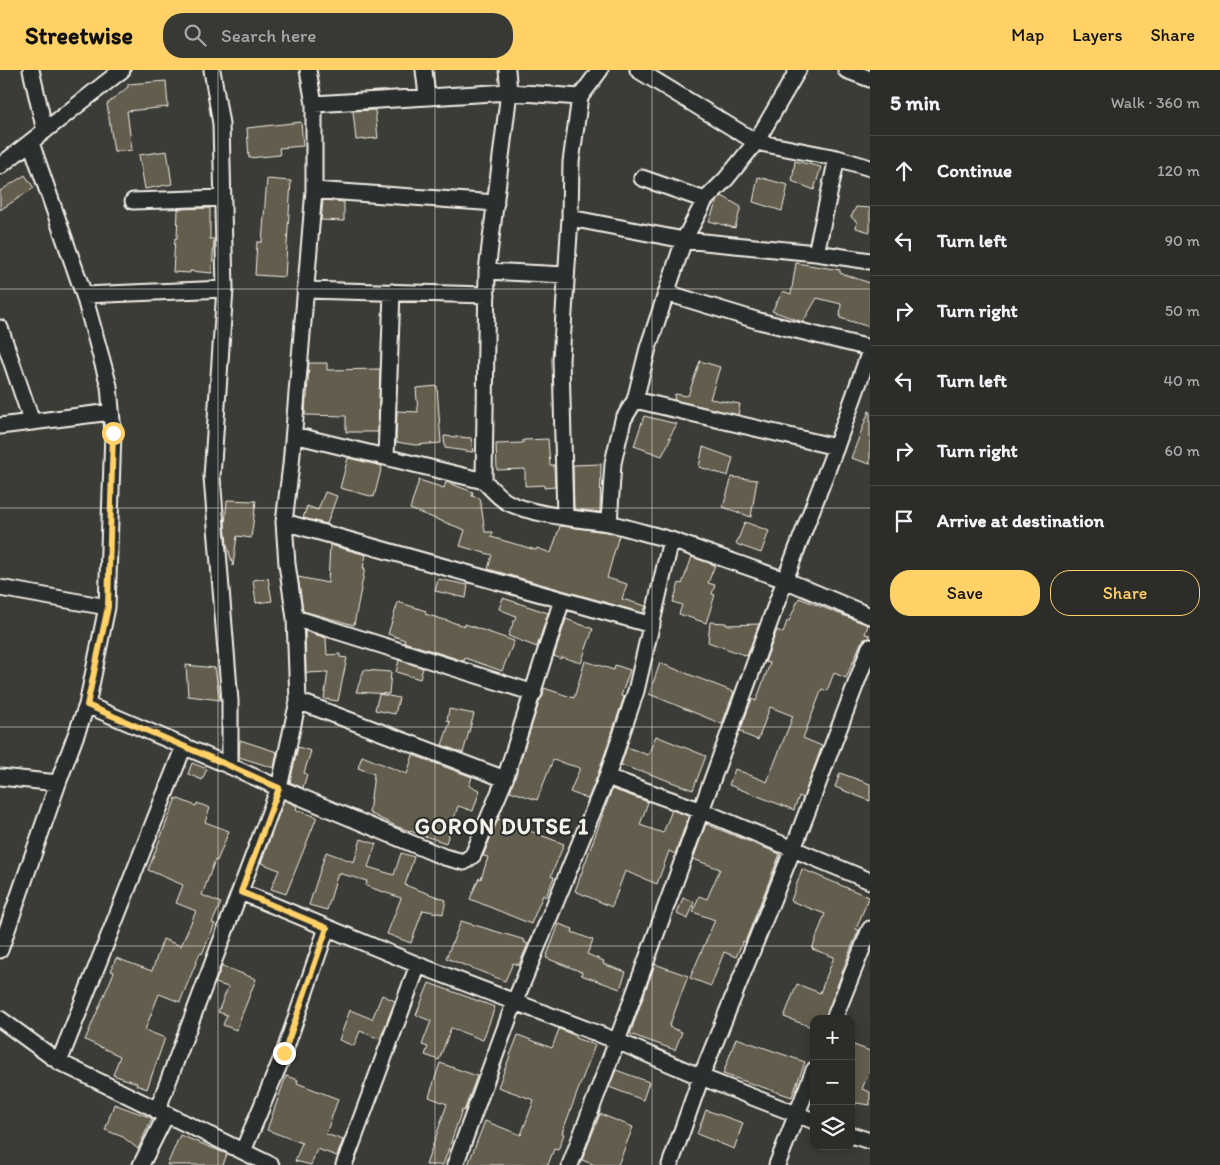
<!DOCTYPE html>
<meta charset="utf-8">
<style>
:root{--surface:#2c2c29;--page:#383835;--text:#f1f3f6;--muted:#a6a7a8;--line:#484846;--accent:#ffd166}
body{margin:0;font-family:Itim,sans-serif;background:var(--page);color:var(--text)}
.controls{position:absolute;right:15px;bottom:15px;display:grid;overflow:hidden;border-radius:10px;box-shadow:0 2px 12px #0003}
.controls button{width:45px;height:45px;display:grid;place-items:center;padding:0;border:0;border-bottom:1px solid var(--line);background:var(--surface);color:var(--text);font:25px sans-serif}
.stop{position:absolute;width:15px;height:15px;margin:-11px;border:4px solid #ffd166;border-radius:50%;background:#fff}
.stop.end{background:#ffd166;border-color:#fff;box-shadow:0 1px 5px #0008}
.list{margin:0;padding:0;list-style:none}
h2{display:flex;justify-content:space-between;align-items:center;height:65px;margin:0;padding:0 20px;font-size:21px}
h2 small{font-size:16px;font-weight:400;color:var(--muted)}
.list li{display:grid;grid-template-columns:32px 1fr auto;gap:15px;align-items:center;box-sizing:border-box;height:70px;padding:0 20px;border-top:1px solid var(--line)}
.list b{display:block;font-size:19px;white-space:nowrap}
.list em{font-size:16px;font-style:normal;color:var(--muted)}
.actions{display:flex;gap:10px;padding:15px 20px}
.actions a{flex:1;padding:11px 0;border:1px solid var(--accent);border-radius:20px;text-align:center;font-size:18px;color:var(--accent)}
.actions .main{background:var(--accent);color:#111}
.icon{flex:none;width:28px;height:28px;fill:none;stroke:currentColor;stroke-width:2;stroke-linecap:round;stroke-linejoin:round}
.map{position:relative;flex:none;width:870px;height:1095px;overflow:hidden}
header{display:flex;align-items:center;gap:30px;box-sizing:border-box;height:70px;padding:0 25px;background:var(--accent);color:#111}
header strong{font-size:24px}
nav{display:flex;gap:28px;margin-inline-start:auto;font-size:18px}
.search{width:350px;height:45px;background:var(--page);display:flex;align-items:center;gap:12px;box-sizing:border-box;padding:0 18px;border-radius:20px;color:var(--muted);font-size:19px}
main{display:flex}
aside{flex:1;background:var(--surface)}
.map>svg:first-child{display:block}
</style>
<header>
<strong>Streetwise</strong>
<div class="search"><svg class="icon" aria-label="search" viewBox="0 0 24 24"><circle cx="10" cy="10" r="6"/><path d="M15 15l6 6"/></svg>Search here</div>
<nav><a>Map</a><a>Layers</a><a>Share</a></nav>
</header>
<main>
<div class="map">
<svg width="870" height="1095" viewBox="0 0 870 1095">
<rect width="100%" height="100%" fill="#3b3b37"/>
<filter id="ink" filterUnits="userSpaceOnUse"><feTurbulence type="fractalNoise" baseFrequency=".02" numOctaves="2"/><feDisplacementMap in="SourceGraphic" scale="10" xChannelSelector="R" yChannelSelector="G"/><feConvolveMatrix kernelMatrix="1 2 1 2 8 2 1 2 1" color-interpolation-filters="sRGB"/></filter>
<g filter="url(#ink)">
<path fill="#635d4d" stroke="#f4f1e8" d="M166,11L168,37L127,41L132,80L114,82L107,34L128,17V14Z
M375,40L378,68L356,70L353,41Z
M301,52L303,76L279,78L280,85L249,88L247,58Z
M167,81L172,114L145,119L139,85Z
M795,91L821,97L814,120L792,111Z
M25,105L34,118L0,140V121Z
M758,107L788,115L782,141L753,132Z
M267,109L291,111L285,207L255,205L257,172H262Z
M722,126L741,137L735,158L709,151L717,131Z
M323,130L344,132V151L321,150Z
M856,137L870,138V162L856,158L857,152L851,147Z
M210,138V169H214L212,203L190,201V203L173,202L175,168H177L178,139Z
M796,193L840,200V203L870,213V257L840,248L841,234L817,228L803,252L772,241L783,221L791,224Z
M700,291L720,297L710,329L740,334L738,345L674,330L675,324L688,326Z
M309,293H327V300L380,299L378,362H346V346L305,345L306,328H307Z
M437,316L441,373L415,375L396,372L397,341L418,342L416,318Z
M869,341H870V394L851,388Z
M644,346L677,354L669,368H671L662,386L634,376Z
M444,366L471,368L473,382L445,378Z
M548,369L550,395H554L555,417L544,418V415L525,416V399L497,400L496,374L523,373V370Z
M703,377L733,388L728,406L699,397Z
M348,388L382,396L374,427L340,418Z
M601,394L600,442L574,439L573,395Z
M732,407L757,410L751,447L723,437Z
M419,410L444,418L446,412L473,422L472,426L480,428L485,462H493L491,467L536,480L537,478L551,483L560,456L607,462L619,465L607,508L627,514L622,529L646,536L643,543L488,499L492,485L460,476L465,460L410,439Z
M325,422L337,426L327,454L303,448L307,436L318,440Z
M227,430L256,431L251,468L237,466L233,496L227,475L225,455Z
M745,452L769,461L761,483L736,474Z
M330,475L366,485L363,498H365L354,555L303,541L298,507L328,513Z
M692,487L715,495L708,513L715,515L712,524L715,525L706,553L679,544L682,535L673,532L679,513L682,514Z
M268,508L272,531L256,533L253,510Z
M438,509L468,515L466,528L435,521Z
M503,528L548,543L537,577L508,566L516,546L499,539Z
M799,528L868,555L865,564L870,565V568L864,569L861,573L846,608L834,603L827,621L822,619L803,668L822,676L803,728L799,726L794,740L729,715L735,699L767,712L793,646L770,637L758,670L743,664L744,662L740,661L752,629L756,631L769,596L770,593L765,592L777,560L783,563L787,551H789Z
M398,532L426,541L425,544L465,556V554L514,571L502,601L465,588L464,591L404,572L405,570L388,564Z
M566,549L593,559L581,593L562,587L561,589L554,586Z
M710,552L726,553V555L759,554L747,586L708,572Z
M305,561L326,568L327,585L340,584V587L347,588L338,631L324,629L328,602L306,603Z
M399,590L423,598L420,609L396,602Z
M585,591L614,600L615,595L630,600L621,626L624,627L598,704L588,729L570,722L580,698L553,690L537,730L510,721L540,630L543,626L544,618L574,628Z
M660,593L734,622L722,654L649,624Z
M186,595L215,598L220,630L188,626Z
M364,600L391,602L389,624L356,622Z
M379,624L399,628L395,644L375,640Z
M449,639L474,644L463,683L442,675L450,652L447,651Z
M656,666L706,686L693,720L642,701L641,702L621,695L627,677L648,685Z
M240,670L277,682L274,698L239,687Z
M298,677L311,681L304,703L307,704L303,718L290,712Z
M413,685L472,707L469,716L480,720L473,741L458,736L446,773L398,757L369,743L374,704L358,698L362,686L407,704Z
M192,693L207,699L202,710L188,704Z
M840,703L870,714V731L835,717Z
M612,719L648,732L640,755L663,763L672,740L688,746V748L675,784L669,781L657,814L625,801L612,837L575,821Z
M176,728L196,736L197,733L210,738L205,752L229,761L217,791L215,790L202,825L221,833L212,853L215,854L202,884L200,883L180,932L159,924L145,960L165,968L147,1019L136,1015L137,1013L113,1005L120,986L85,970L114,902L111,901L116,888L152,901L163,869L181,876L196,841L176,833L183,815L148,800Z
M284,730L297,736L296,740L317,747L286,824L271,819L279,800L261,793Z
M498,749L564,774L551,806L554,807L546,827L543,825L531,854L470,829L479,808L481,809L488,787L483,786Z
M706,754L780,784L745,872L743,871L736,887L724,882L711,916L690,908L715,850L693,842L699,826L707,829L720,799L693,789Z
M361,769L376,774L368,797L394,805L401,783L414,787L405,815L446,830L443,844L423,840L411,873L387,864L401,828L366,816L367,811L338,803L327,840L309,835L326,782L354,792Z
M802,799L869,827L856,859L859,860L852,876L825,949H814V958L784,947L797,914L820,923L834,887L812,879L825,844L791,831Z
M683,828L694,832L688,849L677,844Z
M461,851L525,870L524,872L528,874L519,895L513,893L505,911L446,888Z
M559,854L573,859L572,862L593,870L587,884L604,891L603,894L626,902L620,919L581,905L582,902L546,888Z
M655,894L688,906L669,957L682,962L675,980L630,964Z
M222,896L256,909L236,960L223,955L227,945L218,942L228,917L215,913Z
M429,913L495,937L483,970L451,958L439,990L425,985L428,977L422,975L431,951L416,945Z
M382,925L395,931L380,969L360,961L354,976L339,970L350,940L372,949Z
M559,959L576,966L575,968L595,975L562,1063L564,1064L558,1080L554,1079L548,1095H468L485,1051L521,1065L534,1030L498,1017L518,965L552,978Z
M736,968L805,992L792,1027L723,1004Z
M851,974L870,981V999L862,1019L870,1022V1035L856,1033L852,1044Z
M440,993L477,1006L464,1041L462,1040L443,1095H426L447,1034L429,1027Z
M616,1000L649,1012L643,1030L609,1017Z
M286,1006L298,1010L297,1013L338,1029L326,1064L343,1070L337,1086L317,1079L311,1095L295,1091L302,1073L267,1060Z
M114,1034L152,1048L138,1079L123,1067L105,1060Z
M706,1040L743,1053L734,1079L697,1064Z
M600,1044L633,1057L618,1095H595L582,1090Z
M180,1065L227,1084L223,1095H167Z"/>
<g fill="none" stroke-linecap="round" stroke-linejoin="round">
<defs>
<path id="minor" d="M31,0L45,61
M212,0L221,54L225,219L212,407L230,631V696
M424,0L427,26
M638,0L756,72L837,88L870,98
M798,0L756,72L726,109L705,130L684,170L648,278L635,330L623,350L618,371L613,393L609,453L671,470L785,510L870,546
M846,0L870,9
M314,34L509,22L580,27
M0,96L122,0
M642,108L705,130
M314,120L496,133
M133,131L223,128
M570,148L684,170L816,183L870,191
M816,183L837,88
M487,201L565,205
M305,220L487,225
M667,223L759,251L870,278
M84,225L225,219
M0,258L32,352
M635,330L836,377
M0,356L111,342
M294,365L484,411C491,418 498,427 507,432C531,445 581,449 609,453
M386,387L392,222
M484,411L487,201L509,22L507,0
M565,447L561,290L570,148L571,92L580,27L600,0
M284,452L652,555
M0,518L107,537
M295,548L534,623
M298,631L505,709
M87,635L230,696L279,718L444,787L464,792L473,785L505,709L562,530
M0,707L58,713
M607,707L702,741L870,811
M241,822L418,895L617,971L701,1007L814,1051
M0,880L58,713L87,635L107,537L113,363L109,316L84,225L31,73
M0,949L59,992L271,1095
M834,949L870,859
M59,992L184,676
M157,1041L279,718L298,631L295,548L287,494L284,452L291,395L314,120V34L308,0
M851,1065L870,1071
M243,1081L284,983L327,858
M141,1095L166,1045
M344,1095L418,895
M455,1095L515,931L607,707L636,621L671,470
M570,1095L617,971L785,510L836,377L870,281
M670,1095L701,1007L793,779L870,577
M777,1095L814,1000"/>
</defs>
<use href="#minor" stroke="#f4f1e8" stroke-width="19"/>
<use href="#minor" stroke="#2a2d2e" stroke-width="15"/>
</g>
</g>
<g fill="none" stroke-linecap="round" stroke-linejoin="round" filter="url(#ink)">
<path stroke="#ffd166" stroke-width="6" d="M113,363L108,537L87,635L230,696L279,718L241,822L327,858L284,983"/>
</g>
<path fill="none" stroke="#f4f1e8" stroke-width="1" stroke-opacity="0.55" d="M218,0V1095M435,0V1095M652,0V1095M0,219H870M0,438H870M0,657H870M0,876H870"/>
<g text-anchor="middle" stroke-width="4" stroke-linejoin="round" paint-order="stroke">
<g font-size="22" font-weight="bold" letter-spacing="1" fill="#f4f1e8" stroke="#2a2d2e">
<text x="502" y="764">GORON DUTSE 1</text>
</g>
</g>
</svg>
<div class="controls">
<button>+</button>
<button>−</button>
<button><svg class="icon" aria-label="layers" viewBox="0 0 24 24"><path d="M12 4l9 5-9 5-9-5zM3 14l9 5 9-5"/></svg></button>
</div>
<div class="stop" style="left:113px;top:363px"></div>
<div class="stop end" style="left:284px;top:983px"></div>
</div>
<aside>
<h2>5 min<small>Walk · 360 m</small></h2>
<ul class="list">
<li><svg class="icon" aria-label="ahead" viewBox="0 0 24 24"><path d="M12 20V5M6 11l6-6 6 6"/></svg><div><b>Continue</b></div><em>120 m</em></li>
<li><svg class="icon" aria-label="left" viewBox="0 0 24 24"><path d="M17 20v-9H6M10 6l-5 5 5 5"/></svg><div><b>Turn left</b></div><em>90 m</em></li>
<li><svg class="icon" aria-label="right" viewBox="0 0 24 24"><path d="M7 20v-9h11M14 6l5 5-5 5"/></svg><div><b>Turn right</b></div><em>50 m</em></li>
<li><svg class="icon" aria-label="left" viewBox="0 0 24 24"><path d="M17 20v-9H6M10 6l-5 5 5 5"/></svg><div><b>Turn left</b></div><em>40 m</em></li>
<li><svg class="icon" aria-label="right" viewBox="0 0 24 24"><path d="M7 20v-9h11M14 6l5 5-5 5"/></svg><div><b>Turn right</b></div><em>60 m</em></li>
<li><svg class="icon" aria-label="arrive" viewBox="0 0 24 24"><path d="M6 21V4h12l-3 4 3 4H6"/></svg><div><b>Arrive at destination</b></div></li>
</ul>
<div class="actions"><a class="main">Save</a><a>Share</a></div>
</aside>
</main>
